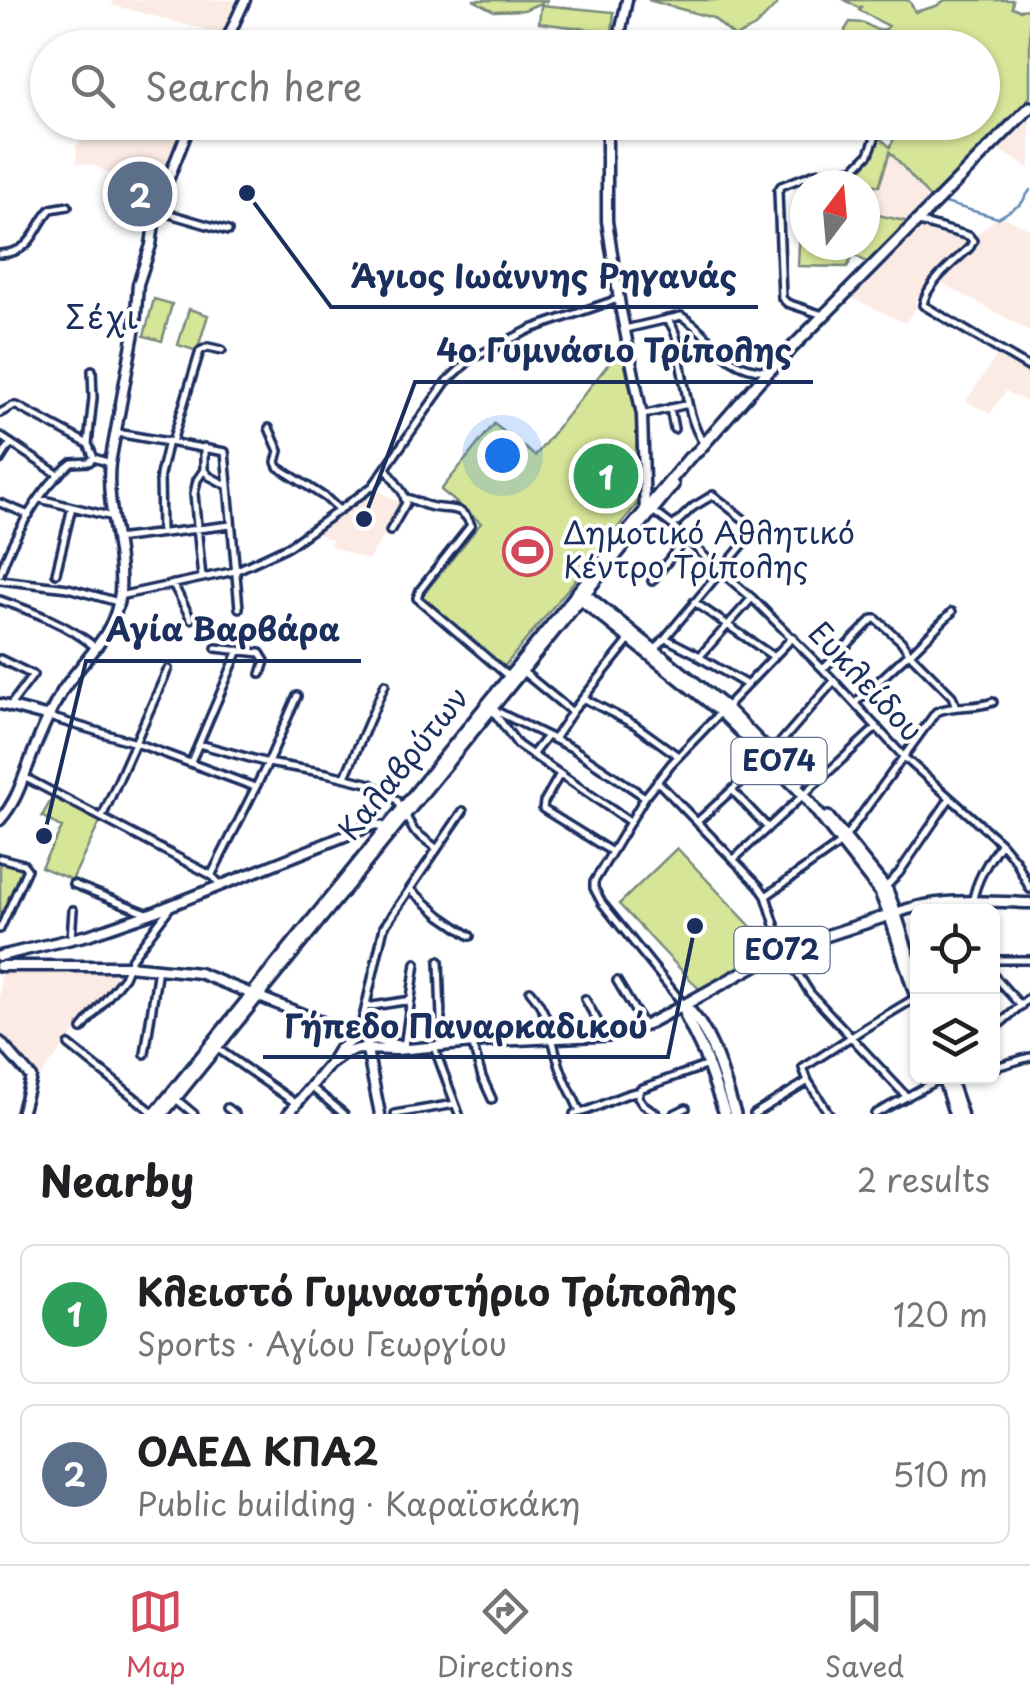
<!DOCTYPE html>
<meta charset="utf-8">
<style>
:root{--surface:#fff;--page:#f2f2f2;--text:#202124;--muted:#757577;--line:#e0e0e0;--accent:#d1495b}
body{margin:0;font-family:"Playpen Sans",sans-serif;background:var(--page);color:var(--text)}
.controls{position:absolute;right:30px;bottom:30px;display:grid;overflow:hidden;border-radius:15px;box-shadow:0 2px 8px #0004}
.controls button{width:90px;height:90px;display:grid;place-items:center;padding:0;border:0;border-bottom:2px solid var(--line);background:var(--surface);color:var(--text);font:50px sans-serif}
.compass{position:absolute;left:790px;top:170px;width:90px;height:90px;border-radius:50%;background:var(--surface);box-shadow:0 2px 8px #0004;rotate:16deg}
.you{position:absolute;left:502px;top:455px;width:35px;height:35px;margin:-25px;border:8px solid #fff;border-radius:50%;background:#1a73e8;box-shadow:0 0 0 15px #1a73e833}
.badge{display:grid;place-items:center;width:65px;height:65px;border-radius:50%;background:var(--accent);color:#fff;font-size:32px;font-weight:700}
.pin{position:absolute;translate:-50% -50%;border:5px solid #fff;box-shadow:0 2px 10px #0006}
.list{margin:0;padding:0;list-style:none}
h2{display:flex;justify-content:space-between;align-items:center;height:130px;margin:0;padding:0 40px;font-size:42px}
h2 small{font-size:32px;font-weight:400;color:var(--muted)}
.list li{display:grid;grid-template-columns:65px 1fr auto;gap:30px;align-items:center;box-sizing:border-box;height:140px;margin:0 20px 20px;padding:0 20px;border:2px solid var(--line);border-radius:15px}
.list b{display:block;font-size:38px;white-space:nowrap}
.list p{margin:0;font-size:32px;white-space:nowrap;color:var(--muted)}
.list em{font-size:32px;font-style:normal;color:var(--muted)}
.icon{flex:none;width:55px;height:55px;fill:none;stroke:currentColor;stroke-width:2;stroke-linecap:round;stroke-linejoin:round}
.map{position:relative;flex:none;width:1030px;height:1114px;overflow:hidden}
.search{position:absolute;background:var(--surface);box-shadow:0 2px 8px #0004;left:30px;right:30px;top:30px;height:110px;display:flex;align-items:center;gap:25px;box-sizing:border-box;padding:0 35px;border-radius:55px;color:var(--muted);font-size:38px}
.sheet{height:450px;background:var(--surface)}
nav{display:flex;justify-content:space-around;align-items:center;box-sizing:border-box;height:140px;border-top:2px solid var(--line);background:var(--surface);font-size:28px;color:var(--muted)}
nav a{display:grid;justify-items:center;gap:5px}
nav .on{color:var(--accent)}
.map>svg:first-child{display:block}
</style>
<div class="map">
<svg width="1030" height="1114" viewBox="0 0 1030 1114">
<rect width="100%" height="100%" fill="#fff"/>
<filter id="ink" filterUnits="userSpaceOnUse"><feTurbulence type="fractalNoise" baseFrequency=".01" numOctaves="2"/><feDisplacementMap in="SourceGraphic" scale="20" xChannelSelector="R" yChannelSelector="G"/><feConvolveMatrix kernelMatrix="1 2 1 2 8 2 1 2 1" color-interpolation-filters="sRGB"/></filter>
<g filter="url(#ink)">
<path fill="#fbebe4" d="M113,0H243L225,35L112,5Z
M1030,119V168L999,150Z
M81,123H187L154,204L149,227L140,222L131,208L119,201L117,193L110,187L109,173L96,166L77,163L76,148L81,138Z
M890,151L931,199L909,222L865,212L866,182Z
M1001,215L1030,230V242L1027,247L1030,248V331L933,278L914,301L917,307L905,323L852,298L922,226L966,240L972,238Z
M998,354L1030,373V404L1006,391L990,414L966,401Z
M374,488L403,505L368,560L330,546L332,540L313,532L369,495Z
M0,970L109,971L113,975L117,971H124L39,1078L0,1035Z"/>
<path fill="#d6e598" stroke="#788a7b" stroke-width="2.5" d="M473,0H548L524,10L494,11Z
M648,0H781L755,27L735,37L713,18Z
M845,0H906L910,2L915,12L936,6L945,0H1013L1012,7L1019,10L1030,9V97L931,199L890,152L879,186L867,183L865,188V185H822L817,176L858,173L872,156L878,136L890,147L902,123L982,122V48L843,47L846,37L845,30L850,22L864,23L877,30L886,29L888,26L859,10L862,6L859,8Z
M541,5L614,12L612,32L539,23Z
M801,201L805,202V245H865V212L909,222L870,264L854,255L847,267L798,266Z
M154,299L172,304L162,341L144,336Z
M189,309L208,315L197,351L178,345Z
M621,348L636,414L638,503L503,668L419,600L481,523L441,490L494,424L535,456Z
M54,795L101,820L72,880L41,867L62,828L42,816Z
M677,848L772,949L700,990L619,904Z
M0,861L22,868L23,872L0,920Z"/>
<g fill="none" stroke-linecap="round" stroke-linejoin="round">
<path stroke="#628bb6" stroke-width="2.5" d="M945,203L998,218L1021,204L1030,190"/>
<defs>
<path id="street" d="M156,210L228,231
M919,222L969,236L973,241L970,247C955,262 926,283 923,305L1030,368
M0,254C34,252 33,229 51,209L68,206
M823,315L787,303L782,298L778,191L781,186L815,173L854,169L869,154L875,138
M667,319C679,333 678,349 681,366C686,392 689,422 704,444
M625,329L681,316C716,336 719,367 766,371
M92,370L93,398L88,444L94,458L110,463
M670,408L674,429
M0,413L13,406H17L88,444
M642,415L688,404
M269,428L279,451L276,462L278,467L326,498L339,510
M117,433L225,452L239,608
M0,436L59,475
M172,442L200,351L208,347L222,350
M204,447V470L209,476L228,486
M0,460L11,443
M386,468L403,493L406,503L390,531
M405,498C414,499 420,504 429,506C448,512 460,502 471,525L420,590L417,598L508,676
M40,499L113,517
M0,503L29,515
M653,511L673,526L720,571L752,598L823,669L904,757L1001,843L1016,861L1030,889
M161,532L160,475L168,441
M115,539L231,525
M56,573L72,507
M0,574C12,538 41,486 72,463L89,462L94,458
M202,578L194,494L197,480L204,470
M0,580L68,588L118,602
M652,581L686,538
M173,584L191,619
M119,596L235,571L289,546L373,486L446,382L471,359L531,329L618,299
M0,600C34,612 67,624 95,647
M694,602L774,657
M665,638L700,656L752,598
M216,648L260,653L265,661L261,674
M655,650L756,529L713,495L693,507L673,526
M910,654L952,612
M699,657L747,685
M0,659L33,675L9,707
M823,669L873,619H876L901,641L910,654L952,696L956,707
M522,671L572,712
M583,698L635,725L678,756
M855,703L909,653
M492,709L572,748L645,797
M493,711L518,745L630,822
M49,717L136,743L255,787
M554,739L572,712L631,638
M199,744L268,763L326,773L371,784L397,800L414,831L436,848
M532,755L547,736
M191,762L239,650
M560,774L544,802L543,809L612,852
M24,777L211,875L220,884
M345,777L385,684
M657,781L759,886L766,896L783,950L810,993L907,1097
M732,790L768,828
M102,817L168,669
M697,822L767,758L834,681
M0,858L23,864L27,869L0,929
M734,859L877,727
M212,874L268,763L297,696
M73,884L147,913
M885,888L899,873L950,798
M410,889L441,916L470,936
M766,896L841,843L936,712C954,704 974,709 993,702
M972,912C971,888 987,862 1001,843
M71,939L73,910
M992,960H1030
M439,961L442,1047
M992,974L1021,1006
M617,981L644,1026
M530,991C550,1013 551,1040 560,1067C565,1083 575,1098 580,1113
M585,999L606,1036
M684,1005L602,903L594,888V882L645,797L671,764L793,637
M366,1007L411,1000
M82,1029L124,977L132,958L169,909
M992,1031L1030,997
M359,1035L384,927L463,811
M472,1043L482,1077L492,1099
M69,1045L155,1114
M404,1047L416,963
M434,1047L459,1114
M218,1049L297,1104
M145,1054L158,968
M992,1068L1030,1057
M311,1087L344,1114
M176,1099L194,1114
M227,1108L235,1114
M395,1114L455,1104
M574,1114C596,1111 614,1096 636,1092
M657,1114L643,1104L638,1097L640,1089L708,1065
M674,1114L686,1108
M754,1114L808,1081
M829,1114L808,1081L803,1068L865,1028L917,997
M875,1114L943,1077"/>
<path id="secondary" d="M223,48L245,0
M617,48L627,0
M607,122V221L620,306L642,415L645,513
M0,704L49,717
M0,820C15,803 20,787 28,766C37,741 49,713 63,690C85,657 116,635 120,592C123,549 105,506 110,463L135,327L138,284L151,245L156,210L191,122
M889,915L918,1005
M0,956L88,935L149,914L375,824L387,829
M0,966H128L199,973L350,1033L404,1047
M918,983L896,913C941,896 983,902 1030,903
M0,1042L31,1077L21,1114
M366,1045L380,1114
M329,1065L347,1052L359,1049L397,1050L495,1041L619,1035L644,1026L684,1005
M942,1076L954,1114
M949,1076L962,1114
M154,1114L575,595
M163,1114L581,599
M288,1114L329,1065L338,1050L357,1036"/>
<path id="primary" d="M580,590L725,707L799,782
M582,597L673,485
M889,915L880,892L803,794L721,712L575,595L689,458L698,451L761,379L1030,107
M684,1005L783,950L896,913L887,890L828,817
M684,1005C713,1031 723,1078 735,1114
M684,1005L686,1017L704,1054L725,1114"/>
</defs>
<use href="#street" stroke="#1b2f5e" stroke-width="12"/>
<use href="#secondary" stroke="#1b2f5e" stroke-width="15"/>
<use href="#primary" stroke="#1b2f5e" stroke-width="16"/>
<use href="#street" stroke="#fff" stroke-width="5"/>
<use href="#secondary" stroke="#fff" stroke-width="8"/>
<use href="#primary" stroke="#fff" stroke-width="9"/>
</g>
</g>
<defs>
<symbol id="stadium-ring" viewBox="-11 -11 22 22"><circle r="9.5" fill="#fff" stroke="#d1495b" stroke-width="1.5"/><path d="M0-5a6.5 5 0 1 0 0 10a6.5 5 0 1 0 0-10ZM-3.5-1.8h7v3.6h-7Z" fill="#d1495b"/></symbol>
</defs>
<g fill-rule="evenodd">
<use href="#stadium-ring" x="500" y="524" width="55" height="55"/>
</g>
<g text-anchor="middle" stroke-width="8" stroke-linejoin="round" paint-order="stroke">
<g fill="#fff" stroke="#5f6d8e" stroke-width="2.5">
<rect x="731.5" y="738" width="95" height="46" rx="8"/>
<rect x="734.5" y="927" width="95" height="46" rx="8"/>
</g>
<g font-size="28" font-weight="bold" fill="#1b2f5e">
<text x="779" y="771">ΕΟ74</text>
<text x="782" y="960">ΕΟ72</text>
</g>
<g font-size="30" fill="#1b2f5e" stroke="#fff" text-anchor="start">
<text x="563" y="544">Δημοτικό Αθλητικό<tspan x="563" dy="34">Κέντρο Τρίπολης</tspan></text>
</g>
<g font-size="30" fill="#1b2f5e" stroke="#fff">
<text transform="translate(865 682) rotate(47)" y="10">Ευκλείδου</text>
<text transform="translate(404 764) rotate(-51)" y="10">Καλαβρύτων</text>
</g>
<g font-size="32" letter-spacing="2.5" fill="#1b2f5e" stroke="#fff">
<text x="103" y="329">Σέχι</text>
</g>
</g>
<path fill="none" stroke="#1b2f5e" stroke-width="4" d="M247 193L331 307H758M364 519L415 382H813M44 836L86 661H361M695 926L668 1057H263"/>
<g fill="#1b2f5e" stroke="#fff" stroke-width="4">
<circle cx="247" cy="193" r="10"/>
<circle cx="364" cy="519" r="10"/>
<circle cx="44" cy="836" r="10"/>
<circle cx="695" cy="926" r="10"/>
</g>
<g font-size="32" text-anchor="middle" font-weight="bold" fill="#1b2f5e" stroke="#fff" stroke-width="8" stroke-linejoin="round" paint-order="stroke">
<text x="544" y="288">Άγιος Ιωάννης Ρηγανάς</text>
<text x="614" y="362">4ο Γυμνάσιο Τρίπολης</text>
<text x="223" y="641">Αγία Βαρβάρα</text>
<text x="466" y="1038">Γήπεδο Παναρκαδικού</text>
</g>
</svg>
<div class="controls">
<button><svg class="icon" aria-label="locate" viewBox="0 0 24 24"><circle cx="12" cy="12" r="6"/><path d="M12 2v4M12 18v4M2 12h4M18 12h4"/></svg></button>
<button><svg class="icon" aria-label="layers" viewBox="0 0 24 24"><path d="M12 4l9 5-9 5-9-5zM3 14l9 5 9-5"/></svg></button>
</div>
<svg class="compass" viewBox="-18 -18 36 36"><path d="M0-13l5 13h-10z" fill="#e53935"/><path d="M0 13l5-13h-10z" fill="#757577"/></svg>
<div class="you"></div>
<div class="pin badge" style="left:606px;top:476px;background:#2e9e5b">1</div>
<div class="pin badge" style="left:140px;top:194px;background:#5c6f8a">2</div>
<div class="search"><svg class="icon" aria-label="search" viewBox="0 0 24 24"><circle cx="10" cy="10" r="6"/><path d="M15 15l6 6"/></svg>Search here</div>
</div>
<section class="sheet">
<h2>Nearby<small>2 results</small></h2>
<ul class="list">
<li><span class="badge" style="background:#2e9e5b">1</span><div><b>Κλειστό Γυμναστήριο Τρίπολης</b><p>Sports · Αγίου Γεωργίου</p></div><em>120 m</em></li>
<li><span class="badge" style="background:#5c6f8a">2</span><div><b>ΟΑΕΔ ΚΠΑ2</b><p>Public building · Καραϊσκάκη</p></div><em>510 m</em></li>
</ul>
</section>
<nav>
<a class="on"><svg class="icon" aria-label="map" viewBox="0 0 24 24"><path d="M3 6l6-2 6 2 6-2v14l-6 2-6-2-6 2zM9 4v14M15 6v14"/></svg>Map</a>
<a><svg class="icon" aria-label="directions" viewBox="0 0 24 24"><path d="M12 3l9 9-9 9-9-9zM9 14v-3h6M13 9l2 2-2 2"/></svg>Directions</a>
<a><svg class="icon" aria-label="saved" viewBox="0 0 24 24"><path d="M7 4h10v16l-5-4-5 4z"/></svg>Saved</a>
</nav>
